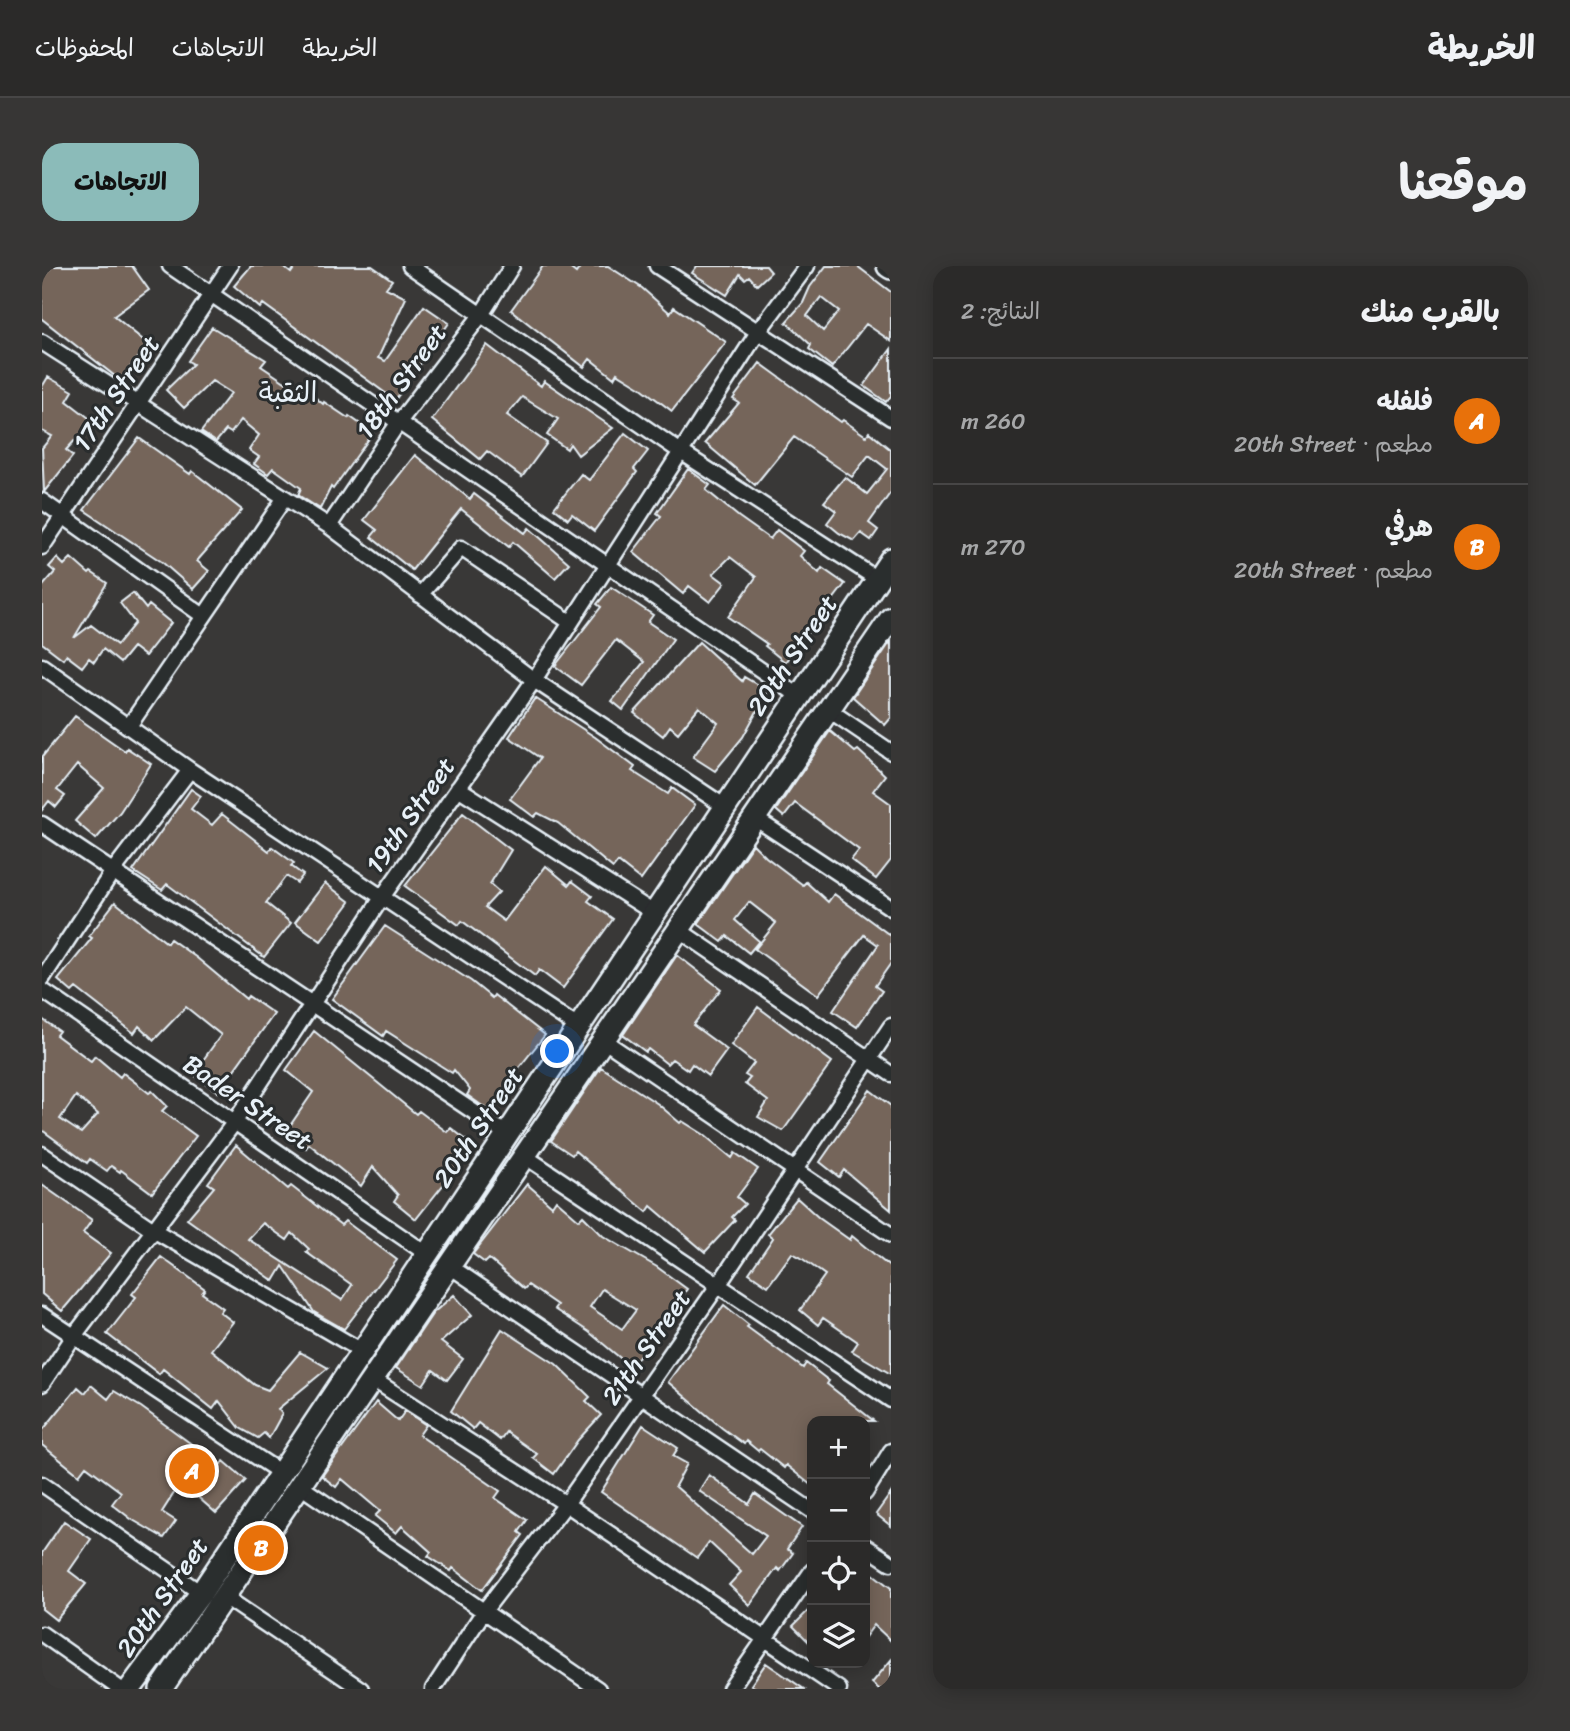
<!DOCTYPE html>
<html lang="ar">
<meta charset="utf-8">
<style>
:root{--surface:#2b2a29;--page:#373635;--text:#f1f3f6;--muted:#a6a7a8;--line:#474646;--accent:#8bbbb9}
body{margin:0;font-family:Sriracha,"Playpen Sans Arabic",sans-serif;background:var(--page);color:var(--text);direction:rtl}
.controls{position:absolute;right:21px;bottom:21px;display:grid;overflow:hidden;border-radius:14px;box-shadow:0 4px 18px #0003}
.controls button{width:63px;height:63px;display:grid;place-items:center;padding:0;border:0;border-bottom:2px solid var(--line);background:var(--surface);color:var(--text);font:35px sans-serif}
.you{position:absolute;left:516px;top:786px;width:24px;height:24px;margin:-18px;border:5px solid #fff;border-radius:50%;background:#1a73e8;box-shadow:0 0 0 10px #1a73e833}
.badge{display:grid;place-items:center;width:46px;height:46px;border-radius:50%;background:var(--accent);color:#fff;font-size:23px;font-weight:700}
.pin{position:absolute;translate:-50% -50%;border:4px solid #fff;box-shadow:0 2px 7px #0006}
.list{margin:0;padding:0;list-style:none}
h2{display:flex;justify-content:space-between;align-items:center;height:91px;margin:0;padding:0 28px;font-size:30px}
h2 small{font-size:23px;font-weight:400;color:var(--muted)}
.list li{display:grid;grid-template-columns:46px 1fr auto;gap:21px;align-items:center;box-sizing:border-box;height:126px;padding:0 28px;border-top:2px solid var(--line)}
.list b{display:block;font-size:26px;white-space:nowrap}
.list p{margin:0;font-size:23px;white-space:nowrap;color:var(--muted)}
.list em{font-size:23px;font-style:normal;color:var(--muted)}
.icon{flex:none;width:38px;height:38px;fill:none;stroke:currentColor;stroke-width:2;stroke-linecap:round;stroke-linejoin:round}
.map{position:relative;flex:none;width:849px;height:1423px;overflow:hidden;direction:ltr;border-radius:21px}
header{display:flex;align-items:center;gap:42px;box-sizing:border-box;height:98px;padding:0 35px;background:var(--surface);border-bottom:2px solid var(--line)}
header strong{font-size:33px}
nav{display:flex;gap:38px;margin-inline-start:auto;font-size:24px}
.intro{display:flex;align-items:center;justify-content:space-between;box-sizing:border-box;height:168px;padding:0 42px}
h1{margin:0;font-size:49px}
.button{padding:18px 32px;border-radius:21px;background:var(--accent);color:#111;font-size:24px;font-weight:700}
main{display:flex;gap:42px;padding:0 42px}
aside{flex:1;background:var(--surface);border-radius:21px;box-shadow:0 4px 18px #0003}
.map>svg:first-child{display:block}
</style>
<header>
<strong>الخريطة</strong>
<nav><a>الخريطة</a><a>الاتجاهات</a><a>المحفوظات</a></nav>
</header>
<div class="intro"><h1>موقعنا</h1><a class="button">الاتجاهات</a></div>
<main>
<aside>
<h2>بالقرب منك<small>النتائج: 2</small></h2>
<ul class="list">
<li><span class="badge" style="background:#e8710a">A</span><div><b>فلفله</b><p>مطعم · 20th Street</p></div><em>260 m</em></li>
<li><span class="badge" style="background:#e8710a">B</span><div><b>هرفي</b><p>مطعم · 20th Street</p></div><em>270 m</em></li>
</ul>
</aside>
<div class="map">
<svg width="849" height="1423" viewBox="0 0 849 1423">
<rect width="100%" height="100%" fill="#393837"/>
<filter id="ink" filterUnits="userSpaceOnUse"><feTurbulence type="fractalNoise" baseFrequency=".0143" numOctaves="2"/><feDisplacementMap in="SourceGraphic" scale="14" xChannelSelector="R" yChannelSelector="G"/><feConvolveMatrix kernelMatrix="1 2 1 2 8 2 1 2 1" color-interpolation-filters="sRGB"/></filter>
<g filter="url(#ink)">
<path fill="#74655a" stroke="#e8f1f8" stroke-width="2" fill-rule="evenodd" d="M10,0H90L107,24L72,50L107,79L78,114L0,53V12Z
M209,0H240L249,7L254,0H330L350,14L344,22L364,32L336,92L343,95L382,40L407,57L353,134L221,38L218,42L192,20Z
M501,0H525L534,7L539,0H566L600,22L628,47L632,41L684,76L630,145L598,121L575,107L572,112L548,93L542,101L469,44Z
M655,0H724L729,6L715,19L707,10L703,13L698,8L685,29L650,7Z
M784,0H815L849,26V75L824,58L790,101L767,83L769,79L744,56L761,37L768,21ZM779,31L797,45L781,65L765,50Z
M170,61L224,94L219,100L252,122L256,117L281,138L282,136L306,152L307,150L331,167L291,223L289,221L278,243L256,229L259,222L231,202L226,208L212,198L217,191L207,184L217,169L199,154L189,167L184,164L174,176L159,166L189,127L170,115L142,142L124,124L151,98L146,95Z
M445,79L499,120L502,115L571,162L536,189L528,178L525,183L505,169L516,153L480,131L465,149L505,177L480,211L445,185L438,193L390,154Z
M849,83V130L844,136L822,120Z
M718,97L799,156L801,154L824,170L827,166L849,184V226L827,257L836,264L829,274L819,267L812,275L797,267L785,257L794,245L782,236L803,211L825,228L845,203L827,189L810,211L752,171L713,219L663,177L697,137L691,133Z
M6,111L31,125L25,135L51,155L24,184L31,190L2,226L0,182L10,170L0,165V121Z
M583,167L606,185L592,203L595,206L552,265L530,248L526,253L512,242L539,208L547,214Z
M97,172L148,208L150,205L200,244L155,295L167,305L151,323L120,296L42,244Z
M373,189L428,233L432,228L483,267L487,262L527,297L513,312L471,276L467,281L419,243L370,304L329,271L335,264L322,254Z
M646,203L668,219L664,224L697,251L728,273L735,264L762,285L758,290L777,307L780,302L803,318L743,396L723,380L725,378L686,351L714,311L688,291L671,308L683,317L668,336L647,320L641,328L591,286L619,250L615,247Z
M15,292L22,299L29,292L47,308L49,306L65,317L32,372L49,359L75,379L93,357L78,337L91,327L104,343L107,339L129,357L103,390L91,381L78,397L61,383L52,396L47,392L40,401L24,389L21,393L0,377V321L13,306L7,301Z
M569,321L611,349L606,356L631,373L581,444L570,435L602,396L574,374L539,419L513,400L559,341L555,338Z
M849,375V452L843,459L811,431Z
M657,376L700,415L702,411L726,425L701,471L673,505L651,491L676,457L657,441L636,467L628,460L621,470L592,447Z
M493,432L553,471L593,501L590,505L626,528L630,522L653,539L599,614L576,596L571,602L516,557L496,547L492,551L468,533L498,492L467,471Z
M33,450L83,485L85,482L109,498L78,546L54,573L33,555L62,522L35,499L15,524L23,530L14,541L7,535L0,544V491Z
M788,465L813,486L816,484L843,509L831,525L849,538V594L834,613L809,594L817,584L753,537L742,551L734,544Z
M149,523L159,530L149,543L170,559L180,548L227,585L230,581L252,597L249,600L261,609L255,617L244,610L224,637L249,657L222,691L125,618L120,624L91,605Z
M421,547L469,584L448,618L457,626L443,641L462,655L504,600L527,619L530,615L550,630L546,635L571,653L521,722L497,704L493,710L420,655L417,659L363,620Z
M711,578L724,591L761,619L764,616L786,636L792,628L849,670V697L833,720L840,725L815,761L791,745L836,679L822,669L776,729L713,683L734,657L707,636L693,654L717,675L707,687L685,670L680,676L656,658Z
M283,617L308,636L279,675L253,656Z
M73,636L125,677L128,673L155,692L204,733L206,730L232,748L176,826L151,808L179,769L144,741L112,774L97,760L92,767L34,722L30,726L16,714L50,672L47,670Z
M343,660L429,715L450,732L452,729L503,769L472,808L475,810L449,846L425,829L428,824L412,804L410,807L344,765L341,770L290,733Z
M635,689L679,723L651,759L685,784L666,810L650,798L646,804L630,793L625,798L606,783L604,786L581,769Z
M716,741L790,796L741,865L716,851L726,835L703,818L708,812L703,809L712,797L689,779Z
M0,753L17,765L14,769L49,795L53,790L78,811L81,807L107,827L110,825L125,840L120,845L154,870L110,927L79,904L78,906L69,900L65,905L48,893L45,897L0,864ZM34,830L56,848L39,867L18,853Z
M272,765L374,848L377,845L405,866L409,862L432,880L374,953L352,935L356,929L331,901L319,920L267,878L264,882L243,867L271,826L244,804Z
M559,801L616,838L638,857L640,855L661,868L690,892L693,887L716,903L695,931L703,938L690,951L693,954L663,986L609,940L605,946L533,885L530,889L509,875Z
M828,824L849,840V944L802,904L797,911L778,896Z
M194,879L246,923L249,920L299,959L303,955L355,994L302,1063L272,1046L241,1000L232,1015L145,953L172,921L166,917ZM221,957L245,974L250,967L267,983L264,986L310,1019L300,1034L206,973Z
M485,918L510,940L514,934L537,954L541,950L561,970L615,1001L645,1023L589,1101L547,1066L512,1043L515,1039L486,1019L482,1023L447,993L443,997L431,988ZM560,1023L594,1044L580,1063L548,1041Z
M0,919L50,954L41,967L69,987L20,1045L0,1028Z
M755,932L777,952L808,974L810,970L849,1002V1108L810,1085L816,1076L781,1052L776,1059L758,1044L783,1009L758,991L750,987L726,1020L707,1007L731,972L726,968Z
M119,991L163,1023L160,1027L181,1042L178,1046L191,1056L169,1084L213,1119L226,1124L258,1086L286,1102L236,1143L240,1148L227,1172L222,1167L216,1172L198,1162L177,1135L171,1143L121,1103L117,1108L65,1068L94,1031L90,1028Z
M412,1029L430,1049L399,1076L421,1093L405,1114L391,1104L381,1119L354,1102L391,1047Z
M682,1039L707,1059L705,1061L761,1102L764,1097L787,1115L785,1118L832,1155H770V1220L744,1199L742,1202L718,1183L716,1185L704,1175L702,1178L680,1162L626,1116Z
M460,1063L514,1098L548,1131L544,1135L559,1149L536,1174L512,1208L491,1192L495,1188L464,1166L458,1174L436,1157L431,1163L409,1145Z
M49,1119L66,1133L72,1125L99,1141L178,1199L182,1195L204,1214L174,1247L150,1226L148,1229L136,1221L120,1246L134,1255L122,1272L89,1253L70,1238L79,1226L44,1200L37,1209L0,1179V1165L36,1121L43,1127Z
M334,1136L356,1155L363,1145L384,1159L377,1169L458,1225L453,1232L485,1254L477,1266L481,1269L440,1324L411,1302L409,1305L386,1290L389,1286L360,1260L354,1267L333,1250L338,1245L300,1213L294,1221L280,1210Z
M601,1159L636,1182L631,1190L645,1198L633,1220L710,1288L724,1270L657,1225L667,1209L707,1238L713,1228L760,1261L745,1283L751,1287L738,1305L735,1302L708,1339L687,1319L699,1306L667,1276L655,1292L559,1226Z
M849,1227V1260L834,1248Z
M22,1255L49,1273L27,1305L44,1318L14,1354L0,1343V1287Z
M831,1308L849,1322V1375L832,1359L823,1371V1318Z
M770,1341V1379L751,1360Z
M849,1394V1423H837L830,1417Z
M724,1397L762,1423H716L709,1419Z"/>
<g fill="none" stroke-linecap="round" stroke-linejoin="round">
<defs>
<path id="street" d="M128,0L757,430
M368,0L639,186L835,313
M615,0L849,152
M0,76L287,260L492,414L682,540
M0,235L160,349
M287,260L357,156L439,49L470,0
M0,281L188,0
M378,329L419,282L528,356
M0,400L148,504L536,761
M787,444L849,486
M87,460L242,233
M416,522L612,647
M714,553L849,642
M0,558L465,868
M637,664L849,808
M0,713L71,605L148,504
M0,724L385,988
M561,774L849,969
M0,888L113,965L320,1085
M484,891L849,1134
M409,1001L770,1245
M0,1049L239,1207
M332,1114L524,1238L797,1423
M0,1118L32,1070L192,857L341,630L492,414L716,66L765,0
M0,1218L159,1327
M258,1220L556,1423
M823,1227L849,1185
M823,1280L849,1297
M183,1331L319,1423
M0,1368L78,1423
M391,1423L442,1345L524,1238L677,1018L849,760
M688,1423L770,1305"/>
<path id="secondary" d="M846,0L849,2
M88,1423L159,1327L849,293
M119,1423L849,352"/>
</defs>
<use href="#street" stroke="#e8f1f8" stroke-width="19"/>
<use href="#secondary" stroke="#e8f1f8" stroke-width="26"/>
<use href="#street" stroke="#2a2d2e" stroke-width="14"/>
<use href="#secondary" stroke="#2a2d2e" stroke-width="21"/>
</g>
</g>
<g text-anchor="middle" stroke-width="6" stroke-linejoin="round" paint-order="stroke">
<g font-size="26" fill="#e8f1f8" stroke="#2a2d2e">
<text transform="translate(359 115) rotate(-54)" y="9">18th Street</text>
<text transform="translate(74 127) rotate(-56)" y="9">17th Street</text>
<text transform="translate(750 389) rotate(-56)" y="9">20th Street</text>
<text transform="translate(368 549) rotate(-55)" y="9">19th Street</text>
<text transform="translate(206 836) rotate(34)" y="9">Bader Street</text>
<text transform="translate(436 861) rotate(-56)" y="9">20th Street</text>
<text transform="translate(604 1081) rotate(-55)" y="9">21th Street</text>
<text transform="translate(120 1331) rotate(-55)" y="9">20th Street</text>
</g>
<g font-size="28" fill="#e8f1f8" stroke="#2a2d2e">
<text x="246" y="136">الثقبة</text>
</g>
</g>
</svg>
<div class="controls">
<button>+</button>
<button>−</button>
<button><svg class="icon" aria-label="locate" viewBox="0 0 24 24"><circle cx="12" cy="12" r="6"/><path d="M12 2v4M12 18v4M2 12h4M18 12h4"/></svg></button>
<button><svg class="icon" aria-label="layers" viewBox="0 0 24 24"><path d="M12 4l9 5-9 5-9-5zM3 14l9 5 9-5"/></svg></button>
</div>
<div class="you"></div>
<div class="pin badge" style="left:150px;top:1205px;background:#e8710a">A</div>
<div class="pin badge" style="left:219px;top:1282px;background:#e8710a">B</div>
</div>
</main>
